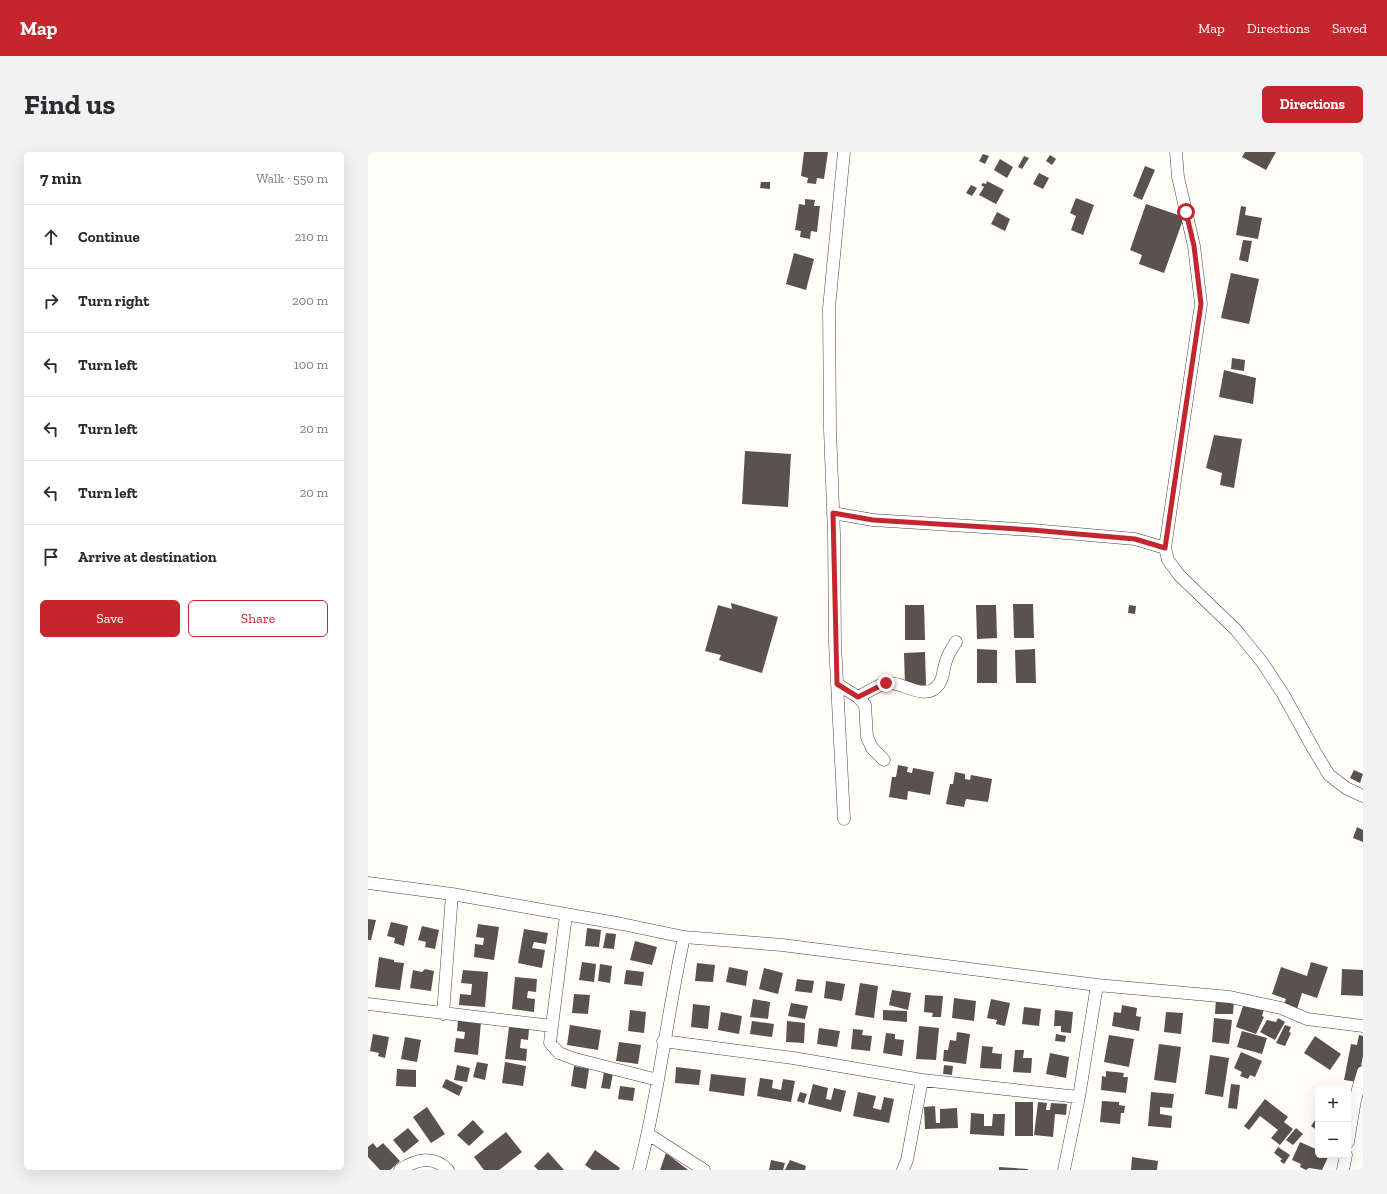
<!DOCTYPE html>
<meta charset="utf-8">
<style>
:root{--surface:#fff;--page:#f2f2f3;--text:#2b2b33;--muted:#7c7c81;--line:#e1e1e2;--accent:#c4262e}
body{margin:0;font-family:"Zilla Slab",serif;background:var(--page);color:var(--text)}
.controls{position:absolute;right:12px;bottom:12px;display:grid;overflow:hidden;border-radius:6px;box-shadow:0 4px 16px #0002}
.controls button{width:36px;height:36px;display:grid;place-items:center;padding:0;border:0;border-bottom:1px solid var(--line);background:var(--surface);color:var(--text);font:20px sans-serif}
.stop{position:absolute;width:12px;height:12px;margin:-9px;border:3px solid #c4262e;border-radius:50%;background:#fff}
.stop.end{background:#c4262e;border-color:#fff;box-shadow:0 1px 4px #0008}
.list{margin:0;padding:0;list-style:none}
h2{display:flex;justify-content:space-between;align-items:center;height:52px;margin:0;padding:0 16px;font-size:17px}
h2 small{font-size:13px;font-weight:400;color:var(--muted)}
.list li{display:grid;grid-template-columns:26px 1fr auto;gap:12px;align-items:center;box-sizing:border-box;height:64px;padding:0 16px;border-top:1px solid var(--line)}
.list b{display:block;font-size:15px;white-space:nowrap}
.list em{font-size:13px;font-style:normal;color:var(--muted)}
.actions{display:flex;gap:8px;padding:12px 16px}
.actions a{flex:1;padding:9px 0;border:1px solid var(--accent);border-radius:6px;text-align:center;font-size:14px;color:var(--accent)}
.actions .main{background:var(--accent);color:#fff}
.icon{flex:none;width:22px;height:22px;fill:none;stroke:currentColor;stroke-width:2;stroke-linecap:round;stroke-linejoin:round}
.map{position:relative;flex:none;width:995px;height:1018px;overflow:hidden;border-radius:6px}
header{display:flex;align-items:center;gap:24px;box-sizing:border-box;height:56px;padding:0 20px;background:var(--accent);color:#fff}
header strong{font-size:19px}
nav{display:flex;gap:22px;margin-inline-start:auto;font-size:14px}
.intro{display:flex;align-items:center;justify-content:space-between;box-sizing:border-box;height:96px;padding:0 24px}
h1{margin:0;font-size:28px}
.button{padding:10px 18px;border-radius:6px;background:var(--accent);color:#fff;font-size:14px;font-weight:700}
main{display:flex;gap:24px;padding:0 24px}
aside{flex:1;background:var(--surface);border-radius:6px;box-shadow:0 4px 16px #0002}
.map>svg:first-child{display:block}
</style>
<header>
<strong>Map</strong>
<nav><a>Map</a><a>Directions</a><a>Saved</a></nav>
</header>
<div class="intro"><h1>Find us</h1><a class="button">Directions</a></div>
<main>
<aside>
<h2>7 min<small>Walk · 550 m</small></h2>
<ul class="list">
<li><svg class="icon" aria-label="ahead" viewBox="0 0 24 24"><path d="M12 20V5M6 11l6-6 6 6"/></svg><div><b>Continue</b></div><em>210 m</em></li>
<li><svg class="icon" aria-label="right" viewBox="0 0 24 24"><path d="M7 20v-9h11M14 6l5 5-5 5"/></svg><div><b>Turn right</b></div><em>200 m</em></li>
<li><svg class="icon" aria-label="left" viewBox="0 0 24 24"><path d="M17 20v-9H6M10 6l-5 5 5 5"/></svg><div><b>Turn left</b></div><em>100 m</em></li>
<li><svg class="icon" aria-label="left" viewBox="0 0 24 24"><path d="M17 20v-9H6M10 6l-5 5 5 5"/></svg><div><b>Turn left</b></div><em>20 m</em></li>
<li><svg class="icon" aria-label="left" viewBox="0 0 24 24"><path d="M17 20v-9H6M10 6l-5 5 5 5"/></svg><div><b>Turn left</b></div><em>20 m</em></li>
<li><svg class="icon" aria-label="arrive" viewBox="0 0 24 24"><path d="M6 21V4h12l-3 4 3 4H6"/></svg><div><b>Arrive at destination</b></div></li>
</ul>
<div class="actions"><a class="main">Save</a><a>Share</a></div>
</aside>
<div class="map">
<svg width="995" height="1018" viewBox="0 0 995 1018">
<rect width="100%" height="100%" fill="#fffdf5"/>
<path fill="#5a524d" d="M436,0H460L456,27L449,26L448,32L439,31L440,26L433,24Z
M877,0H908L898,18L874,5Z
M615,2L621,4L617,12L611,9Z
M682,3L688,7L684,13L678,9Z
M656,4L661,6L654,17L650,15Z
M632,7L645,15L639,26L626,18Z
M777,14L787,18L774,48L765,44Z
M671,21L681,26L675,37L665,32Z
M619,29L636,38L628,52L611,43L616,35L613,33L615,31L618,32Z
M393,30H402V37L392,36Z
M603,33L609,36L604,44L598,41Z
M708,46L726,53L715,83L703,78L708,64L702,61Z
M437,47L447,48L446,54H452L449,80L443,79L442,87L432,85L433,79L427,78L431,52L437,53Z
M778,52L816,65L796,121L771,112L774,103L762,98Z
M873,54L878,55L877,63L894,66L890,87L868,83Z
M629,60L642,67L637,79L623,72Z
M875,88L884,89L880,110L871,108Z
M426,101L446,107L438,138L418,132Z
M863,121L891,127L881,172L853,166Z
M864,206L877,208L876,219L863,217Z
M856,218L888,226L885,252L851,245Z
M846,283L874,287L866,336L852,333L854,321L838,316Z
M377,299L423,302L420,355L374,352Z
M363,451L410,465L394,521L351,508L353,503L337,499L350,453L364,457Z
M645,452H665L666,486H646Z
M537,453H556L557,488H537Z
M608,453H628L629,486L609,487Z
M761,453L768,454L767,462L760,461Z
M609,497L629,498V531H609Z
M667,497L668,531H648L647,498Z
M557,500L558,533H537L536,501Z
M530,613L540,615L539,620L544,621L545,616L566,620L562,643L540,639L539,648L521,645L524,625H528Z
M986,618L995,622L992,631L982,626Z
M587,620L597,622V627L602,628L603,623L624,627L620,650L598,647L596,655L578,652L582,632H585Z
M989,675L995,678V690L985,686Z
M0,767L8,768L3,788H0Z
M23,770L40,774L36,794L26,791L27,786L19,784Z
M110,772L131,775L126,808L106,805L107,792L115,793L116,786L108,785Z
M54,774L71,778L67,797L57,795L58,790L50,788Z
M219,776L233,778L231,795L217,794Z
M156,777L180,781L178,792L166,790L164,796L177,798L174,816L150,811Z
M238,781L248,782L246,797L235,796Z
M267,789L289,795L284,813L262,808Z
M11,805L26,808V810L36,811L32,838L7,835Z
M214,810L228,812L226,830L211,828Z
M943,810L960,815L949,846L934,841L929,857L916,852L918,847L904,842L913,815L939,824Z
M329,811L347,813L345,830L327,829Z
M232,812L244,814L242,831L230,829Z
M361,815L380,819L378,834L358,830Z
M396,816L415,821L410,842L391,837Z
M57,817L66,819L63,839L42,836L45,818L54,820Z
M974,817L995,818V844L973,843Z
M95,818L120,820L117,855L91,853L92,842L103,843L104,832L93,831Z
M258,818L276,820L274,834L256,832Z
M147,825L169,827L168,840L160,839L159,846L167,847L166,860L144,857Z
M429,827L446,829L444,841L427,839Z
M458,829L477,832L474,849L456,846Z
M492,831L510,834L506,866L487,863Z
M524,838L543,841L540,858L521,853Z
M206,842L222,843L220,862L204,861Z
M557,843L575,844L573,865H564L565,861L556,860Z
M586,846L608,849L606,869L584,866Z
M385,847L402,850L400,867L382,865Z
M623,847L642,851L637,874L628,872L629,868L619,866Z
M848,847L866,848L865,862H847Z
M423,851L440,854L437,867L420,864Z
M876,851L896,857L894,864L896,865L888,882L868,875Z
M325,852L342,854L340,877L323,875Z
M754,853L769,856L768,864L773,865L771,879L744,874L746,860L753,861Z
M656,855L673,857L671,874L654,872Z
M262,858L278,860L276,881L260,879Z
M515,858L539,859V870L515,868Z
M687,858L705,860L703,881L693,880V874H686Z
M353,860L374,864L371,882L350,878Z
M798,860L815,861L813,882L796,880Z
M846,866L864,868L861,892L844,890Z
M910,866L917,870L907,888L892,880L899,868L908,870Z
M90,868L113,870L110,903L86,900L88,886L96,887L97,880L89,879Z
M384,869L406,872L404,885L382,882Z
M419,869L437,871L436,891L418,890Z
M202,873L233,878L230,898L199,893Z
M917,873L923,875L921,880L923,881L917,894L908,891Z
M551,874L571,876L568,908L548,907Z
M141,875L161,877L160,888L153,887L152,896L159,897L158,909L137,907Z
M451,876L472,879L469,895L449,892Z
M485,877L495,878L494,883L504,884L502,899L483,897Z
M874,879L899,886L894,902L869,895Z
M589,880L602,882L598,912L575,909L576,898H580L582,888L588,889Z
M518,881L527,882V887L536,888L534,904L515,901Z
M5,882L21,885L17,906L10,904L11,901L2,899Z
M688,882L698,884L697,890L687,889Z
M741,883L766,887L761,915L736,910Z
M991,883L995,884V904L990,930L976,928L983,892L989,893Z
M947,884L973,902L962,918L936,901Z
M37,885L53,888L49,910L33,907Z
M251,890L273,893L270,912L248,909Z
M791,892L813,895L808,931L786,928Z
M614,894L625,895L624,901L634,902L633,917L612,916Z
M647,898H656L655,906H664L663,921L645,920Z
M873,900L894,909L887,925L882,923L880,927L872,924L874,920L866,916Z
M682,901L701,905L698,926L678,922Z
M842,903L861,906L855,945L837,942Z
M109,910L120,912L117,928L105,925Z
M137,910L158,914L155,934L134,931Z
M89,913L102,916L99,930L86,928Z
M576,913L585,914L584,923L575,922Z
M206,914L221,917L218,937L203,934Z
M308,915L333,918L331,933L307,931Z
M29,917L48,918V935L28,934Z
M738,919L756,921L755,925H760L758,941L733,938L734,924L738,925Z
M236,920L245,921L242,937L233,936Z
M343,922L378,926L376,944L341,939Z
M392,926L405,928L404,936L413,938L415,927L427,929L423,950L389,944Z
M78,927L95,935L91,944L74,935Z
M445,932L460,936L458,947L463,948L466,936L478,939L473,960L440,952Z
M863,932L872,933L869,957L860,956Z
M252,934L267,936L265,949L250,947Z
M432,940L439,942L436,951L429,949Z
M490,940L508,944L505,956L513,958L516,945L526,947L521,971L485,964Z
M783,940L806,942L804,956L792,955V962L804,964L803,976L780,974Z
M897,947L920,965L916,970L925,977L912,993L903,986L910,978L892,964L881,978L876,974Z
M734,949L751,950V953L757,954L756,961H753L752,972L732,970Z
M647,950H665V984H647Z
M670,950L679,951L678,958H682L683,951L699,952L698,963L687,962L685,985L666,983Z
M567,954L568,971H572V957L589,956L590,976L557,977L556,955Z
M59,955L77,982L63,991L45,965Z
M603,961L616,962V974H624L625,962H637L636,984L602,982Z
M950,964V979L943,974Z
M105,968L116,980L101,994L89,983Z
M40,976L51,989L36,1001L25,988Z
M928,976L935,982L925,993L918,988Z
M138,980L154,1000L131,1018H116L106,1005Z
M932,990L950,998V1003H961L954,1018L941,1016L938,1018L932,1015L933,1012L924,1008Z
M5,991L9,996L15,991L32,1009L22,1018H12L0,1005V995Z
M910,995L922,1003L916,1012L912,1009L914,1007L906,1001Z
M227,998L252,1016L251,1018H224L217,1013Z
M180,1000L196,1018H170L166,1014Z
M298,1001L320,1018H292Z
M764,1005L790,1009L789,1018H763Z
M403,1008L417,1011L415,1018H401Z
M422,1008L438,1014L437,1018H417Z
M631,1015L660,1017V1018H631Z"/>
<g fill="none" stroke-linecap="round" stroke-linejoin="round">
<defs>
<path id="minor" d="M808,0L810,25L826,94L833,152L797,396L800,408L811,423L868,478L894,510L915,542L946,598L961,623L978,636L995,644
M465,361L505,368L664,378L767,387L797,396
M469,532L490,545L497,553L499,585L504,596L516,608
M490,545C499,541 510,532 520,531C534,529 558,551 571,532C576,525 575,517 578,509C580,502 584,496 588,490
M476,667L467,491L466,382L462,277L461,156L476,0
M0,731L84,742L254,772L316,785L414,793L729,833L862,845L913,856L939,867L995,874
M0,852L184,874L182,891L191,901L207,907L290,928
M75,862L84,742
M184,874L198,763
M295,889L425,906L554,928L711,945L729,833
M280,982L336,1018
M980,990L987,948L995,920
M32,1018C48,1007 66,1003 80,1018
M271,1018C291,941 299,862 316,785
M535,1018L539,1008L554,928
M696,1018L711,945
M975,1018L978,1003"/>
</defs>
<use href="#minor" stroke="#444" stroke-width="13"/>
<use href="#minor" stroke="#fff" stroke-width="12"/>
</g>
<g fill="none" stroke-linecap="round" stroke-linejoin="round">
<path stroke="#c4262e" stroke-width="5" d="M518,531L490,545L469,532L465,361L505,368L664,378L767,387L797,396L833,152L826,94L818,60"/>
</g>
</svg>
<div class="controls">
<button>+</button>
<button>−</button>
</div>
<div class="stop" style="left:818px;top:60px"></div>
<div class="stop end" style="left:518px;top:531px"></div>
</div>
</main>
